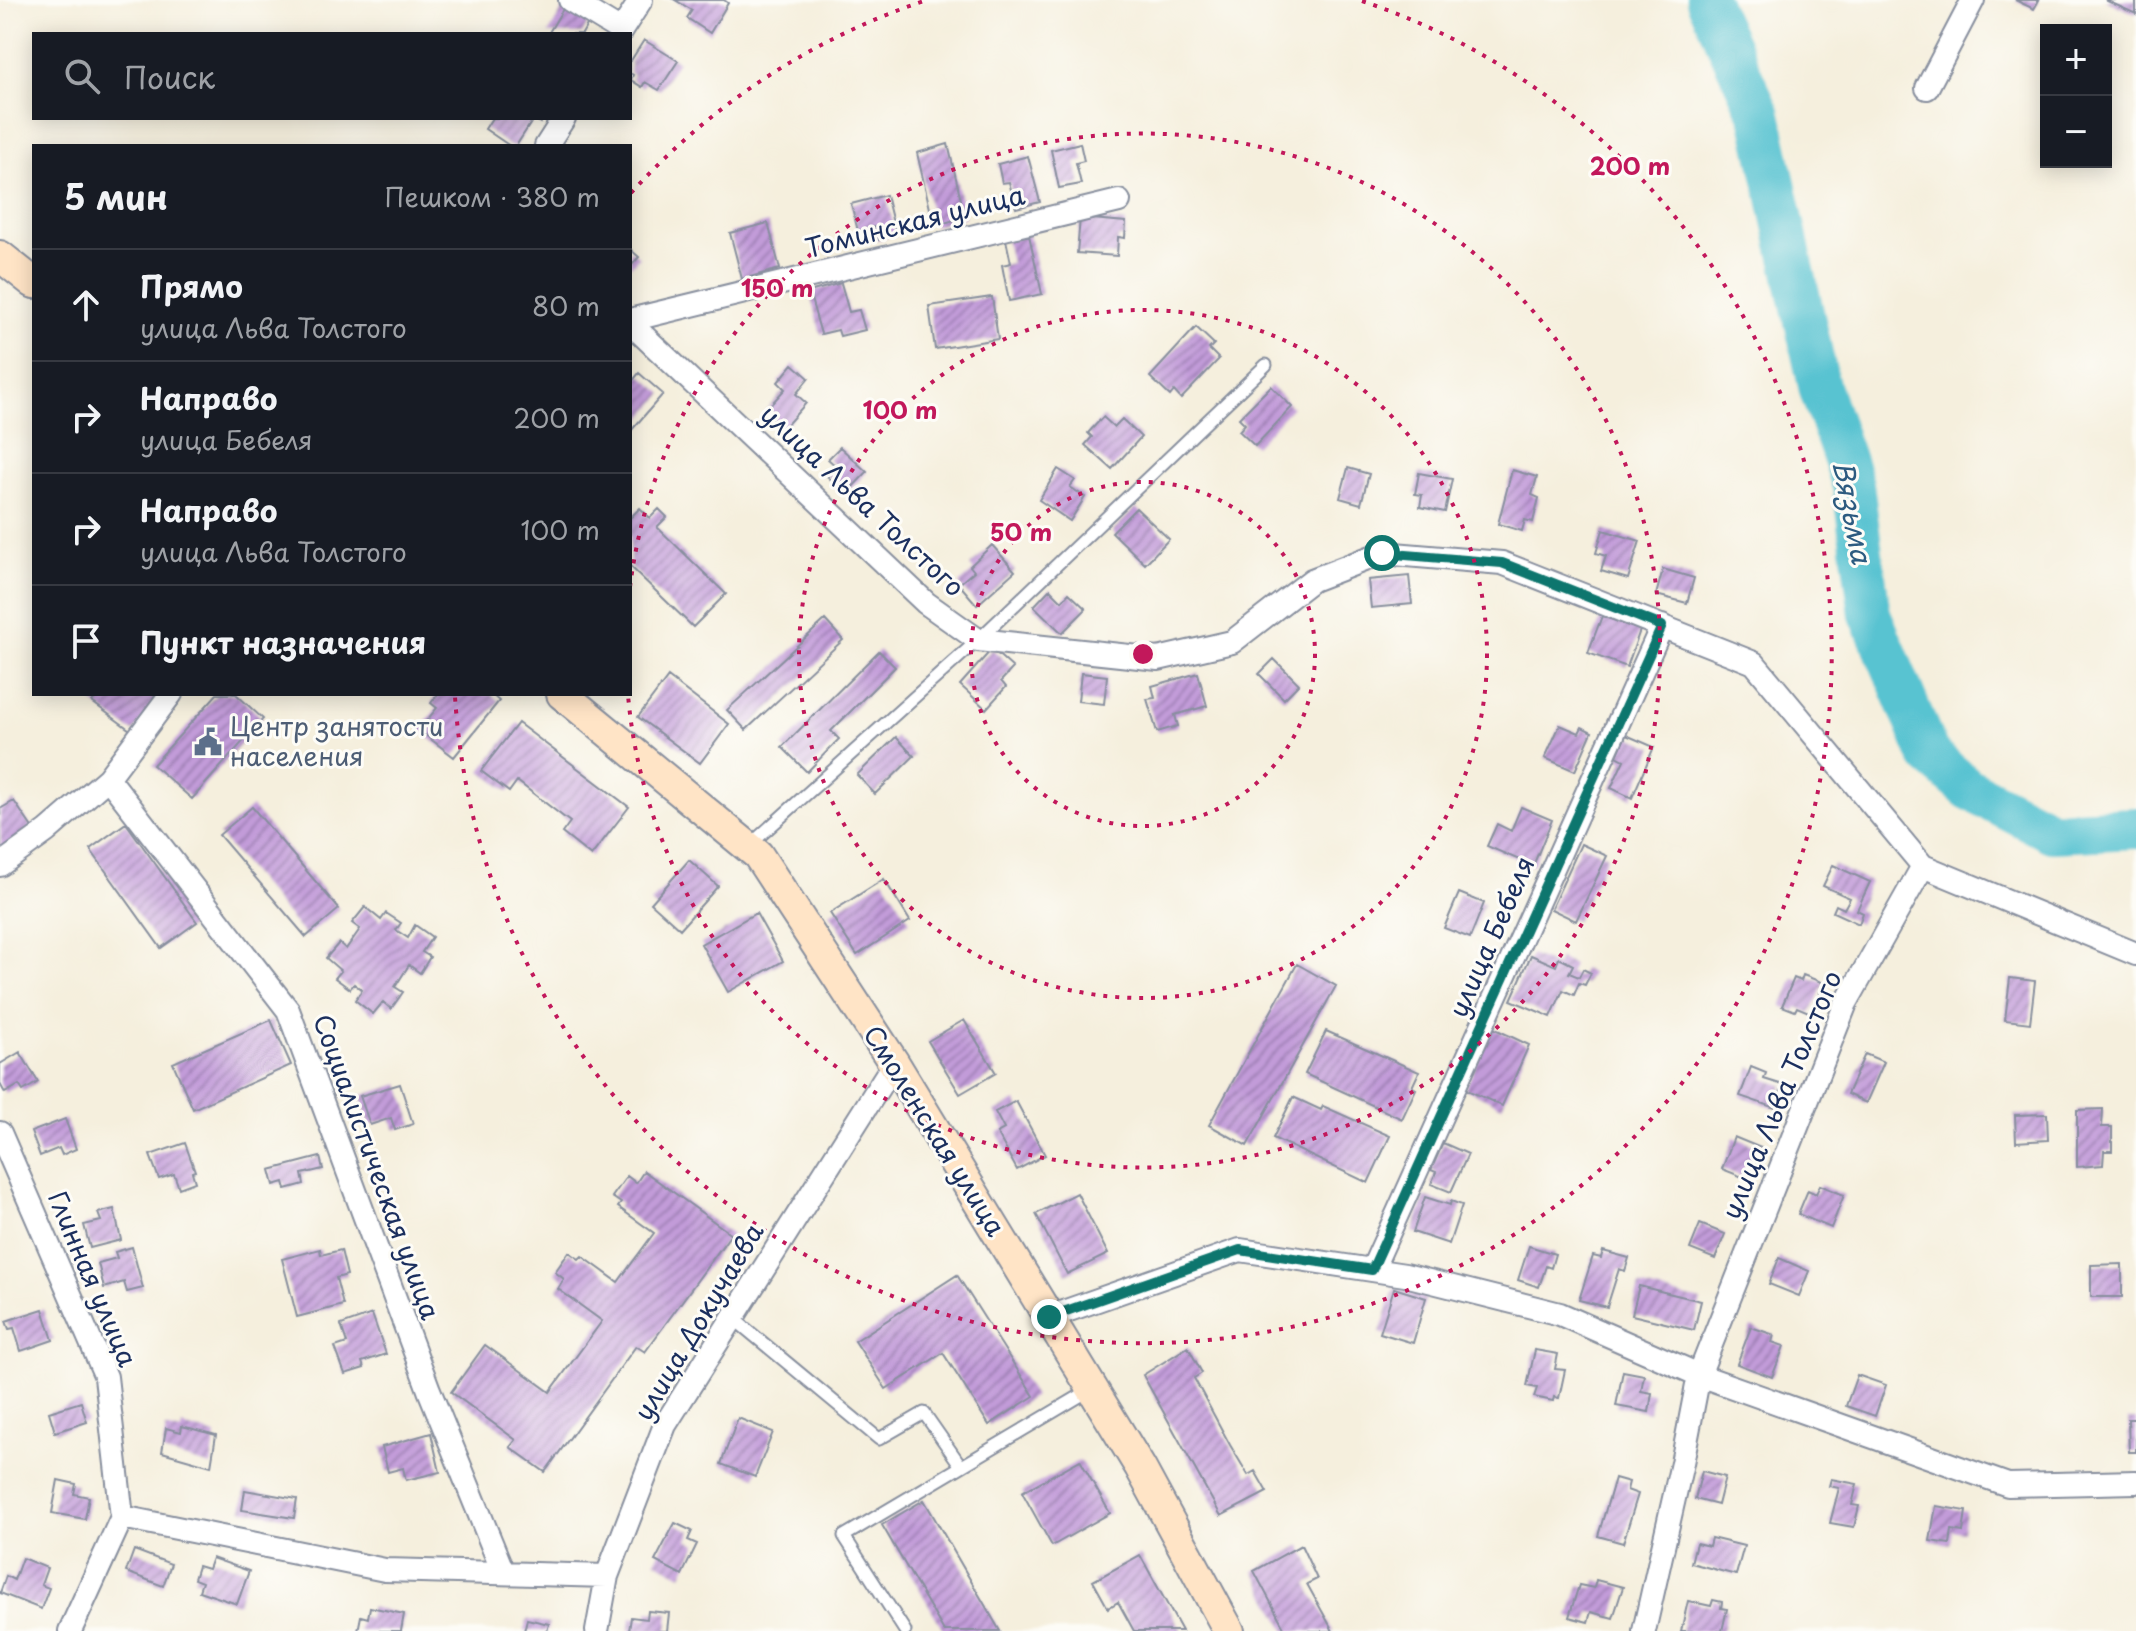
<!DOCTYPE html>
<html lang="ru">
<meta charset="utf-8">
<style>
:root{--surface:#171b24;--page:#20242c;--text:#f1f3f6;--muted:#9ea1a6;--line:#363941}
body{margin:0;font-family:"Playpen Sans",sans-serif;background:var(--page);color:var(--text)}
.controls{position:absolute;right:24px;top:24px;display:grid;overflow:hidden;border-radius:0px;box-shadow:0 4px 20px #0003}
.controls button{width:72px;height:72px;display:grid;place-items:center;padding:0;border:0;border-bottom:2px solid var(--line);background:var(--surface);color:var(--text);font:40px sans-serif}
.stop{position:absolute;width:24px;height:24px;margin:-18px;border:6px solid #0f766e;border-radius:50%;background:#fff}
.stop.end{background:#0f766e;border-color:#fff;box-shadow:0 2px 8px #0008}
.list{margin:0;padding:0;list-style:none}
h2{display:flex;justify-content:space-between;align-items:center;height:104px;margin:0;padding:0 32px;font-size:34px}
h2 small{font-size:26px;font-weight:400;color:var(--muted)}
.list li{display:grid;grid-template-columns:52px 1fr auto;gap:24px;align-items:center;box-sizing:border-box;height:112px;padding:0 32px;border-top:2px solid var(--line)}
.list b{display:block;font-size:30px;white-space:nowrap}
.list p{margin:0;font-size:26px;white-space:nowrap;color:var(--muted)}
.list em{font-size:26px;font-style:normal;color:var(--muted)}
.icon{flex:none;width:44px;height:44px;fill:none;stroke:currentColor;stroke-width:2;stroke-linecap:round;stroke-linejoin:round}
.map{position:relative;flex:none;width:2136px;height:1631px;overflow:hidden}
.search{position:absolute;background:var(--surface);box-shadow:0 4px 20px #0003;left:32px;top:32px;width:600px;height:88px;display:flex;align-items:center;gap:20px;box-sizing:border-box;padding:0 28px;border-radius:0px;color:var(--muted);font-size:30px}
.panel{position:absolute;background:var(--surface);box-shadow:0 4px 20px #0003;left:32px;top:144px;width:600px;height:552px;border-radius:0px}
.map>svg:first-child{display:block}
</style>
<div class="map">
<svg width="2136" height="1631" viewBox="0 0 2136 1631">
<defs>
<pattern id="building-hatch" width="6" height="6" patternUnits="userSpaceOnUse" patternTransform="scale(2)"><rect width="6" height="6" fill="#c29bd9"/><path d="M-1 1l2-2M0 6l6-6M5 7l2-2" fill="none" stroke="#9d7fb3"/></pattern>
</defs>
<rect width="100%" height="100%" fill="#fdfcf7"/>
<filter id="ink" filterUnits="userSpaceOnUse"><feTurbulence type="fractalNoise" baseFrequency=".0125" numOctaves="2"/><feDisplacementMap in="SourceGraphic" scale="16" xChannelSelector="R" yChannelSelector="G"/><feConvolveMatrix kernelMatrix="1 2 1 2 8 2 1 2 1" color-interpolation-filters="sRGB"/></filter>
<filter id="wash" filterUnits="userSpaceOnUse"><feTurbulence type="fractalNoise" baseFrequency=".006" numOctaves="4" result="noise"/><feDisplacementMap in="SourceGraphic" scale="32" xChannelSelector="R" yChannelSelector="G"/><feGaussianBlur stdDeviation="1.8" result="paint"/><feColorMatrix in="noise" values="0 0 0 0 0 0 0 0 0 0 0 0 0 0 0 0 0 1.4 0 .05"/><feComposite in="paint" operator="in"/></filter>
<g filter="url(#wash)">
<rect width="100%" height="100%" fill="#f5efdd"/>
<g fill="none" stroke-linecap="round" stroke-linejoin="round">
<path stroke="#58c3d1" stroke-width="42" d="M1707,0L1760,115L1820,390L1853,485L1870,614L1929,755L1969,789L2052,832L2136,828"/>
</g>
<g id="blocks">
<path fill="url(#building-hatch)" d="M675,0H724L728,3L710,33L687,18L692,10Z
M2015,0H2039L2034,9Z
M2105,0H2136V14Z
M563,9L588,23L582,34H548Z
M644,40L678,61L659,90L645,82L642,87L631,80L633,75L630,73V62Z
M492,118H543L540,123L534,118L516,146H510L485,129Z
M1080,143L1084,161L1076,163L1081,184L1059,188L1051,150Z
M948,144L965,217L934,226L917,153Z
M1028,156L1040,202L1016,208L1009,182L1002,183L998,164Z
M886,195L896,235L877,240L874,227L858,231L851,204Z
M1080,218L1126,222L1125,238L1118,237L1117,256L1077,253Z
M768,223L780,269L742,279L730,233Z
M1029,235L1042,294L1009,301L1002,265L1011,263L1006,240Z
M630,249L639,257L630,267Z
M841,283L849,312L859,310L865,330L840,336L838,330L821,334L809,292Z
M992,297L998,339L935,349L929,306Z
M1196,327L1214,344L1209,349L1219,359L1181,399L1174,391L1170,396L1150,377Z
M793,364L809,378L796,394L806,403L783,429L764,412L785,389L778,382Z
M639,373L663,394L630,432V384Z
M1271,386L1292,407L1255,446L1239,431L1245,424L1239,418Z
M1103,417L1114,427L1122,419L1141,437L1112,469L1085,445L1092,437L1088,433Z
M840,447L867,472L846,494L827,476L836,466L828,459Z
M1348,468L1369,474L1361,504L1340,498Z
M1058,469L1075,480L1070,487L1085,497L1070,521L1039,500Z
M1512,470L1537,477L1532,495L1539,498L1533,522L1525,520L1522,531L1498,524Z
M1419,473L1452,479L1445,512L1420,507L1422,495L1415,494Z
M640,508L650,518L659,509L667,517L657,527L726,594L693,627L630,566V518Z
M1136,508L1169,539L1145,564L1112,532Z
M1603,530L1640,541L1628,579L1601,571L1606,556L1596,553Z
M992,545L1015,571L977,605L959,584L974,571L970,566Z
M1663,569L1694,578L1687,603L1656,595Z
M1409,576L1412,604L1371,608L1368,580Z
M1050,589L1062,601L1069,593L1086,609L1062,633L1034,606Z
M1602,616L1640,630L1627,667L1588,653Z
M825,620L843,640L746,730L727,710Z
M992,649L1013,668L1001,681L1006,687L986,709L960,685Z
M879,651L895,667L831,731L839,739L807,772L782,747Z
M1274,659L1299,684L1284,699L1259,674Z
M1081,673L1107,676L1104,704L1078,701Z
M1198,673L1207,706L1175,715L1178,726L1157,732L1147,699L1155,698L1152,686Z
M668,677L729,724L700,763L638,717Z
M98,694H161L133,732L92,702Z
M217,694H236L263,719L192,799L153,765Z
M438,694H491L499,701L454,757L419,730L437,708L431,703Z
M518,723L629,807L591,856L562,833L570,822L517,781L509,792L481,771Z
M1560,725L1579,733L1582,727L1592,732L1575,771L1545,758Z
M1626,735L1654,747L1632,798L1611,788L1624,760L1617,756Z
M896,737L914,756L875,794L857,775Z
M14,801L35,832L1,852L0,809Z
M252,807L339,909L306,937L219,835Z
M1521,807L1552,820L1533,866L1487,846L1497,824L1511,831Z
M126,823L197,922L161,948L90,849Z
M1581,844L1607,856L1576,921L1551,909Z
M689,860L718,886L680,929L651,903Z
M1833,865L1870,882L1857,910L1863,913L1859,924L1833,912L1836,905L1844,909L1850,898L1823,886Z
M884,879L910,921L857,955L830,913Z
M1459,893L1484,903L1470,938L1444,928Z
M365,907L381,920L386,913L401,923L396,930L408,938L415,925L432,937L422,952L430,957L420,973L409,965L395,987L403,992L391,1009L383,1002L373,1014L355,1000L362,990L354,984L350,989L335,978L341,971L326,958L339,943L346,949L360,929L352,923Z
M756,913L783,961L728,992L701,944Z
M1531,955L1556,966L1559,958L1573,965L1569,973L1579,977L1583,969L1591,973L1585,985L1579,983L1574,995L1563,990L1551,1017L1511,1000Z
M1297,964L1336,986L1247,1146L1209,1125Z
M1803,975L1824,983L1811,1013L1797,1007L1795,1011L1782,1006L1794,978L1801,981Z
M2010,978L2035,981L2030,1023L2005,1020Z
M271,1020L291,1065L193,1109L173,1063Z
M964,1020L996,1073L960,1094L928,1041Z
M1493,1028L1529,1045L1502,1106L1465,1089Z
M1326,1031L1419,1072L1412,1087L1416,1089L1402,1119L1305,1074Z
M20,1052L38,1082L23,1091L19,1085L5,1093L0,1084V1064Z
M1865,1054L1884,1062L1866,1103L1847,1094Z
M1751,1067L1766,1073L1764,1079L1783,1085L1775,1108L1740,1096Z
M400,1084L413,1124L395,1130L391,1118L370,1125L360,1096Z
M1293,1097L1321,1110L1323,1106L1390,1136L1368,1183L1273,1138Z
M1016,1101L1045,1155L1017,1170L997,1133L1004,1129L995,1112Z
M2103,1109L2102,1127H2112V1151H2104L2103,1165L2077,1167V1110Z
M2047,1114L2048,1140L2016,1142L2015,1115Z
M65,1119L76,1149L62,1155L59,1148L40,1156L31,1132Z
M1734,1137L1761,1148L1752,1171L1748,1169L1745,1178L1722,1169Z
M185,1143L195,1171L192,1172L195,1182L179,1188L174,1174L159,1179L150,1155Z
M1443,1143L1468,1154L1451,1192L1431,1184L1436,1172L1431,1170Z
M320,1157L323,1169L302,1174L304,1184L286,1189L284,1182L274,1185L270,1170Z
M644,1171L731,1234L645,1352L636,1346L545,1472L510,1447L516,1440L451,1392L485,1345L550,1392L602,1321L558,1289L564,1279L555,1272L569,1252L579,1259L582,1256L618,1282L654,1233L618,1207L621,1203L612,1197L627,1176L636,1183Z
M1820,1185L1844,1195L1831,1228L1798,1214L1808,1190L1816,1194Z
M1077,1193L1108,1254L1067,1274L1036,1214Z
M1425,1197L1450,1205L1451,1201L1462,1205L1449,1244L1413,1232Z
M114,1209L121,1240L90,1248L84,1225L101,1221L98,1213Z
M1700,1224L1725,1234L1715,1259L1690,1249Z
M1529,1246L1555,1254L1551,1268L1546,1266L1539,1287L1518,1280Z
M132,1247L143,1288L127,1292L124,1282L104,1288L98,1263L117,1258L115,1252Z
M320,1249L321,1255L341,1250L347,1275L336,1278L343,1305L297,1317L282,1259Z
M1603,1251L1629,1258L1625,1271L1619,1269L1607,1307L1579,1300L1593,1256L1601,1258Z
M1779,1258L1809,1271L1799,1296L1769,1284Z
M2122,1264V1297H2091V1265Z
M957,1275L1034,1396L989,1425L943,1353L886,1389L855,1341Z
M1639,1286L1701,1301L1694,1330L1632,1315Z
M1394,1288L1426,1298L1413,1343L1380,1333Z
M43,1309L53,1340L21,1351L14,1328L9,1329L6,1321Z
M372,1314L386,1354L362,1362L364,1368L345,1374L335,1347L347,1343L341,1325Z
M1751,1327L1774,1335L1772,1342L1784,1346L1772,1377L1737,1364Z
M1188,1347L1202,1373L1194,1378L1230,1445L1248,1475L1255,1471L1267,1492L1221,1516L1143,1375Z
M1535,1350L1558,1354L1555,1369L1565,1370L1559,1398L1554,1397L1553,1401L1534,1397L1537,1388L1527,1386Z
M1623,1371L1644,1375L1641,1391L1652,1393L1649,1412L1616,1406Z
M1857,1375L1886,1385L1875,1416L1846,1406Z
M81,1402L87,1422L55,1432L49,1412Z
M738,1418L773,1432L755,1477L721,1464Z
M2128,1419H2136V1452H2129Z
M182,1426L216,1435L211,1466L162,1452L166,1428L181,1432Z
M431,1433L440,1472L406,1480L403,1468L388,1472L382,1447Z
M1080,1460L1110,1513L1052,1546L1022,1492Z
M1702,1471L1725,1477L1718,1505L1695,1499Z
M1615,1478L1629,1482L1627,1490L1638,1494L1623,1543L1598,1536Z
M1831,1479L1857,1484L1852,1505L1859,1506L1854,1527L1830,1523L1839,1488L1829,1486Z
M58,1480L76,1484L74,1494L89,1497L85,1519L52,1513Z
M245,1490L297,1499L294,1518L242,1510Z
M924,1500L1000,1631H944L882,1525Z
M1936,1506L1966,1511L1963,1532L1952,1530L1950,1544L1930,1541Z
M675,1523L692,1531L688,1540L697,1544L682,1575L655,1561Z
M1711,1538L1744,1546L1736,1575L1691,1563L1696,1543L1709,1546Z
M1301,1545L1317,1579L1307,1584L1333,1631H1286L1254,1571Z
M134,1550L171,1564L163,1586L126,1572Z
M1140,1555L1182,1631H1134L1118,1602L1108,1608L1093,1581Z
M22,1558L47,1568L41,1585L49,1588L41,1609L0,1593L6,1576L14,1580Z
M212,1558L249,1571L237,1604L199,1591L202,1582L194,1579L198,1566L208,1569Z
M1596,1580L1623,1587L1613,1618L1591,1612L1588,1622L1569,1617L1579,1585L1594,1588Z
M1713,1600L1722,1602L1721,1608L1727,1609L1722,1631H1681L1688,1601L1711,1606Z
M370,1607L404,1614L401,1631H358L361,1616L368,1618Z
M648,1611L669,1613L667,1631H629L631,1617L647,1619Z
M527,1619L549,1624L547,1631H524Z"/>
</g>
</g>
<g filter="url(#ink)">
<use href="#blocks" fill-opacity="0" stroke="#888f9e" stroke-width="2"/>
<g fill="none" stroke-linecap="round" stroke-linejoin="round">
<defs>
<path id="service" d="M751,844L978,640L1266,365
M733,1318L879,1439L924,1413L961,1466
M905,1631L844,1536L1090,1390"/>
<path id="minor" d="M570,0L621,31
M619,34L641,0
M1927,88L1973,0
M546,146L564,118
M630,320L1119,201
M630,323L926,603L978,640L1158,659L1232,642L1312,580L1382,553L1502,563L1754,663L1923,866L1846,1003L1699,1375L1682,1463L1644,1631
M108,778L288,1010L429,1390L503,1572
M0,865L47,831L108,778L171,694
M1923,866L2136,954
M0,1133L106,1377L122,1517L70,1631
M1372,1270L1662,626
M1049,1317L1240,1250L1405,1275L1560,1314L1699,1375L2008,1485L2136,1482
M122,1517L385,1570L607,1576
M597,1631L607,1576L665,1425L894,1063"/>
<path id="secondary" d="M0,256L34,283
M562,694L758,855L894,1063L1140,1467L1229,1631"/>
</defs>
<use href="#service" stroke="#888f9e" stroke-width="15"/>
<use href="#minor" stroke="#888f9e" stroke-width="26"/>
<use href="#secondary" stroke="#888f9e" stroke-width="34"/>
<use href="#service" stroke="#fff" stroke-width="11"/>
<use href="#minor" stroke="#fff" stroke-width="22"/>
<use href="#secondary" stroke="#ffe4c6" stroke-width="30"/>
</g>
</g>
<g fill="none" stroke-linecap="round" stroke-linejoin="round" filter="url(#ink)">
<path stroke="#0f766e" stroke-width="10" d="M1049,1317L1240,1250L1372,1270L1662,626L1502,563L1382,553"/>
</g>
<g fill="none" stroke="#c2185b" stroke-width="4" stroke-dasharray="4 8">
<circle cx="1143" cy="654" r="172"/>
<circle cx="1143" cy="654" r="344"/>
<path d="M630 587A517 517 0 1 1 628 695"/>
<path d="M631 193A689 689 0 0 1 924 1M1362 1A689 689 0 1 1 455 696"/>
</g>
<defs>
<symbol id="civic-bare" viewBox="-9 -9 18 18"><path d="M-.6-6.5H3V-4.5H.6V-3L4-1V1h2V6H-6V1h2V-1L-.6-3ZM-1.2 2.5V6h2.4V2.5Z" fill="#5c6f8a" stroke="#fdfcf7" stroke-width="2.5" paint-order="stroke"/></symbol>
</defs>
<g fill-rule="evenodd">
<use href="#civic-bare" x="188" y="722" width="40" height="40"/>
</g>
<g text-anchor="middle" stroke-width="6" stroke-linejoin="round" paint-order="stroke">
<g font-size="26" fill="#1b2f5e" stroke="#fdfcf7">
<text transform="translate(915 222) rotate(-14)" y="9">Томинская улица</text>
<text transform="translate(862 501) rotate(43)" y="9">улица Льва Толстого</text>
<text transform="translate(1492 937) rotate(-66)" y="9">улица Бебеля</text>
<text transform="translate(1782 1095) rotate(-67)" y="9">улица Льва Толстого</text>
<text transform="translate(934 1131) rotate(58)" y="9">Смоленская улица</text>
<text transform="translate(376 1167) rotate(70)" y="9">Социалистическая улица</text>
<text transform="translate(92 1279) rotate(67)" y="9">Глинная улица</text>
<text transform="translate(699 1322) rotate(-59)" y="9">улица Докучаева</text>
</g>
<g font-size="26" fill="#4e5e75" stroke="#fdfcf7" text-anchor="start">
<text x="230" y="736">Центр занятости<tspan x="230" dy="30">населения</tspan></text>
</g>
<g font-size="28" font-style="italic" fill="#2d5b80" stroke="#fdfcf7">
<text transform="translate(1852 512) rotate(79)" y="10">Вязьма</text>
</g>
</g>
<circle cx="1143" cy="654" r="12" fill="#c2185b" stroke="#fdfcf7" stroke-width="4"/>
<g font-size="24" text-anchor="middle" font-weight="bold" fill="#c2185b" stroke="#fdfcf7" stroke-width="6" stroke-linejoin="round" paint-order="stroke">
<text x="1630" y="175">200 m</text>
<text x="777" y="297">150 m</text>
<text x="900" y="419">100 m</text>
<text x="1021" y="541">50 m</text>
</g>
</svg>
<div class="controls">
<button>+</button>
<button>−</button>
</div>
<div class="stop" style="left:1382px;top:553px"></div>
<div class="stop end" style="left:1049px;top:1317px"></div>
<div class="search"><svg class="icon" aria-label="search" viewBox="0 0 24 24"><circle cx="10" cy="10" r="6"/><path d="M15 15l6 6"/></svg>Поиск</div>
<section class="panel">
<h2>5 мин<small>Пешком · 380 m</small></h2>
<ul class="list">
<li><svg class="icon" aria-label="ahead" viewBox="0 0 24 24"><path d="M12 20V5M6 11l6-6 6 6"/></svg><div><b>Прямо</b><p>улица Льва Толстого</p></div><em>80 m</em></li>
<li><svg class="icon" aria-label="right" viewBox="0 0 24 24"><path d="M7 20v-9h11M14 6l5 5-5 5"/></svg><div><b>Направо</b><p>улица Бебеля</p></div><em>200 m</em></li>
<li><svg class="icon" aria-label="right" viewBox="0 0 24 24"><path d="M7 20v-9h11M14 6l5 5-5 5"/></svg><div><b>Направо</b><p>улица Льва Толстого</p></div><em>100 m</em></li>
<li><svg class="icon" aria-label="arrive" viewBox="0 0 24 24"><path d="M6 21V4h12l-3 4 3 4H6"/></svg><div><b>Пункт назначения</b></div></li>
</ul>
</section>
</div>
